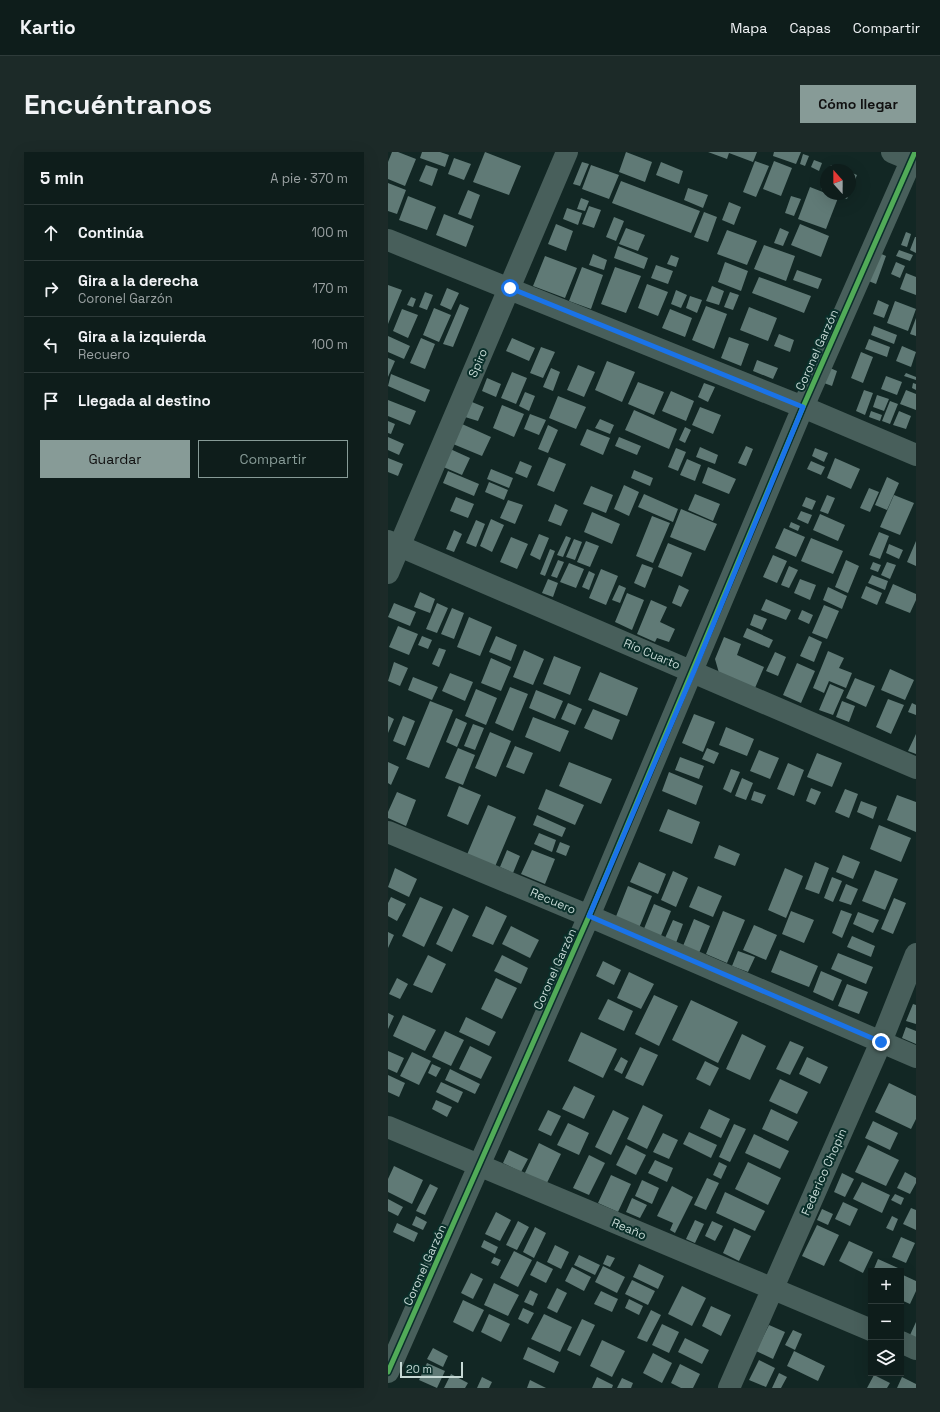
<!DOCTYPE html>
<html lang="es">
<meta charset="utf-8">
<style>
:root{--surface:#0e1d1b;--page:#1c2a28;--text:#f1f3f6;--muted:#9ba2a3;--line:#2e3b3a;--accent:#879b97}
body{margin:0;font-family:"Space Grotesk",sans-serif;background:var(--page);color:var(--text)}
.controls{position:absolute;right:12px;bottom:12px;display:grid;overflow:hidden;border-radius:0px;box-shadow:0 4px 16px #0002}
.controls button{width:36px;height:36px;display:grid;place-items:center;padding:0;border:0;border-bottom:1px solid var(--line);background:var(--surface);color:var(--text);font:20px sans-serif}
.compass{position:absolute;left:432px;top:12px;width:36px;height:36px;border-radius:50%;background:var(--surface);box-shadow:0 4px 16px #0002;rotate:339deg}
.scale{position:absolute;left:12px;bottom:10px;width:63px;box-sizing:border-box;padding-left:4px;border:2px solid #c6d9d5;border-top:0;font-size:11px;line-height:14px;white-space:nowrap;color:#c6d9d5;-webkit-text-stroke:3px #0a2f2a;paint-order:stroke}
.stop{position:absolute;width:12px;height:12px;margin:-9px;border:3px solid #1a73e8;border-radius:50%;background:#fff}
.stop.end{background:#1a73e8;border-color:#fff;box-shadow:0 1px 4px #0008}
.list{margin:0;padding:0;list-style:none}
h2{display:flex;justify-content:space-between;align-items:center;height:52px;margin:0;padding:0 16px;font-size:17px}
h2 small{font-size:13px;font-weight:400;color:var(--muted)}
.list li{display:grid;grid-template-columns:26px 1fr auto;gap:12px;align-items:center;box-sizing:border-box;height:56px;padding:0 16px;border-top:1px solid var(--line)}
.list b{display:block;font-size:15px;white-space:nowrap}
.list p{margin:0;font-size:13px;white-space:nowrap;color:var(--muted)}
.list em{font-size:13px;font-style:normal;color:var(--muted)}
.actions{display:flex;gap:8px;padding:12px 16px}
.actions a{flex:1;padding:9px 0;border:1px solid var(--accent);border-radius:0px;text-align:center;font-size:14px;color:var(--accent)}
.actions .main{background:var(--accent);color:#111}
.icon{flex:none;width:22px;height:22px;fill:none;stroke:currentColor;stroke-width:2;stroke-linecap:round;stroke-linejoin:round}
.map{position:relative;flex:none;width:528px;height:1236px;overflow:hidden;border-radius:0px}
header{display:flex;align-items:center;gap:24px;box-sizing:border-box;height:56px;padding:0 20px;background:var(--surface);border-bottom:1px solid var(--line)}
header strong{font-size:19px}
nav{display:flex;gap:22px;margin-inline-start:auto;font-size:14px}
.intro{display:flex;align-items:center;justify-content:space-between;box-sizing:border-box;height:96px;padding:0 24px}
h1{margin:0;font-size:28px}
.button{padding:10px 18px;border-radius:0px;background:var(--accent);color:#111;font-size:14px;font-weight:700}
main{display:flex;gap:24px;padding:0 24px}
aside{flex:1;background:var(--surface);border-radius:0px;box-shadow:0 4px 16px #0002}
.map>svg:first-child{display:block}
</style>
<header>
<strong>Kartio</strong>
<nav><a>Mapa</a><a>Capas</a><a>Compartir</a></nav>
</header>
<div class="intro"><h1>Encuéntranos</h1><a class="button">Cómo llegar</a></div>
<main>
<aside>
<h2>5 min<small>A pie · 370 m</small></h2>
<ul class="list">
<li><svg class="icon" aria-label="ahead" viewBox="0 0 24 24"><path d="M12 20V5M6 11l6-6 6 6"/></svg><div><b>Continúa</b></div><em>100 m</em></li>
<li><svg class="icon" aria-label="right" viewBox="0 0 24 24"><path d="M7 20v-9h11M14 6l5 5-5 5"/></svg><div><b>Gira a la derecha</b><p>Coronel Garzón</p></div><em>170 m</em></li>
<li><svg class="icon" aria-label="left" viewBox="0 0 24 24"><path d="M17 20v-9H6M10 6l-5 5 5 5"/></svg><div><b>Gira a la izquierda</b><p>Recuero</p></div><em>100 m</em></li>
<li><svg class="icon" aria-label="arrive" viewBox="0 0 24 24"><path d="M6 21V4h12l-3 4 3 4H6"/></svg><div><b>Llegada al destino</b></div></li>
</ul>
<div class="actions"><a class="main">Guardar</a><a>Compartir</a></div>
</aside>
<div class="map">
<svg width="528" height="1236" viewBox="0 0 528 1236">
<rect width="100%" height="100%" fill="#122724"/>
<path fill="#607a76" d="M4,0H10L28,7L17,34L0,27V10Z
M34,0H52L61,3L57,15L32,6Z
M97,0L133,14L121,43L85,30Z
M238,0L264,10L257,30L231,20Z
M320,0H369L365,10L341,1L339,7Z
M386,0H413L408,12L385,4Z
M415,2L421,4L417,14L412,12Z
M66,6L83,12L76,28L60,22Z
M426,8L434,11L431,19L423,15Z
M367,9L381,14L368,45L355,40Z
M386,9L404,16L393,44L375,37Z
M194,10L201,12L192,34L185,32Z
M273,10L295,19L291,32L268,23Z
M38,13L50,17L44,34L31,29Z
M203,13L231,23L221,47L194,37Z
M443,13L456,18H441Z
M462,20L469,23L462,40Z
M438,25V39L433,37Z
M233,29L312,59L303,81L224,51Z
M0,31L18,38L9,62L0,59Z
M422,35L450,46L438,77L410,67Z
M300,36L320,43L315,56L296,48Z
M80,38L92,43L83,67L70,62Z
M445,42H461L459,47Z
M20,44L48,55L39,78L11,68Z
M403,44L413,47L406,64L397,61Z
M193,46L201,49L197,59L189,57Z
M341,50L353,55L346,73L334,68Z
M201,54L213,58L206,76L194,72Z
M179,56L194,61L190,73L175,67Z
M316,60L329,65L320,90L306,85Z
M56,62L86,74L78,95L48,83Z
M226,65L236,69L228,89L218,85Z
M168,72L185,79L178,99L160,92Z
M412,72L441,84L433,105L403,93Z
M238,76L257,83L250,99L231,92Z
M392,76L401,80L395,94L386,91Z
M339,78L369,89L359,113L329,102Z
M518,80L523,82L519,95L513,93Z
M527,85H528V101L522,98Z
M376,93L407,104L398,129L366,117Z
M230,94L260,106L256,117L226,106Z
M511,98L525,103L522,109L508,104Z
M489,100L498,104L488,132L478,128Z
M205,102L219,108L216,118L201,113Z
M283,103L291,106L288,115L279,112Z
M157,104L189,116L177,146L145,134Z
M337,110L360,119L353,139L330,130Z
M508,110L517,114L512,126L503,122Z
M268,113L285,119L280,132L263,126Z
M194,115L215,123L203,157L181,149Z
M227,115L253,124L238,161L213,152Z
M409,118L434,127L430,137L405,128Z
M518,121L528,125V143L512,137Z
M371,125L423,144L416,161L364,141Z
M259,132L280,140L270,164L250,156Z
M0,133L14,138L0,172Z
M324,134L336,139L331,153L318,149Z
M59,136L71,141L63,158L52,153Z
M288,138L299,143L293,156L283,152Z
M37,140L45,143L39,158L31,155Z
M342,140L351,143L345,158L336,155Z
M302,144L314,148L309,161L298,156Z
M23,145L28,147L25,155L19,153Z
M490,148L501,153L496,166L485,162Z
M507,149L528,157L520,179L499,171Z
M72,152L81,156L65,195L55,192Z
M318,154L339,162L326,197L304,188Z
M361,155L389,166L380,189L352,178Z
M46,156L63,163L51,190L35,183Z
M14,157L30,163L20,186L5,179Z
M282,157L304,166L297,185L274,176Z
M528,166V184L522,182Z
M486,174L509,183L506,192L483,183Z
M391,182L406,188L402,200L386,194Z
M0,184L22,194L16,207L0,200Z
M341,185L361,192L353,214L333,206Z
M33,186L47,192L37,217L22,211Z
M124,186L147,196L141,209L118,199Z
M481,187L502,195L499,205L477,197Z
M514,194L528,200L523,215L508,209Z
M153,195L167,200L155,226L142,221Z
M473,200L485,205L475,231L463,226Z
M0,206L7,209L0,225Z
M369,208L390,216L385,227L365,219Z
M219,209L247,220L234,250L207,238Z
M190,213L207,220L196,245L179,238Z
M163,216L172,220L165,239L155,235Z
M442,216L449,219L444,234L436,231Z
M124,220L139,226L128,252L113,246Z
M518,221L528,225V228L516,224Z
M3,222L42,238L37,250L0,234Z
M498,224L514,230L509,243L493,237Z
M99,226L113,232L108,245L94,239Z
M250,230L276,240L266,263L240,252Z
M316,231L327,235L320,250L310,245Z
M525,231L528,232V238L524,236Z
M476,238L485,241L477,263L468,259Z
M518,238L528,242V258L512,252Z
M283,239L306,249L298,269L274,259Z
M137,240L147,244L141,259L131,254Z
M489,243L501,247L496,259L485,255Z
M170,244L198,255L188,277L161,266Z
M0,248L28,259L22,273L0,264Z
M502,249L510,252L502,272L494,269Z
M84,250L96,255L90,269L77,265Z
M114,253L136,262L126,285L105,276Z
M312,255L333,263L325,282L304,273Z
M246,258L289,277L281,297L237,278Z
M483,259L494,263L492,269L481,265Z
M511,259L523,264L518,277L505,273Z
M142,262L158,268L151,283L136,277Z
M212,267L226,273L222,282L207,276Z
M0,269L7,272L3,282L0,281Z
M74,272L103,285L94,304L65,292Z
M160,273L170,278L160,301L150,297Z
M297,275L303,278L297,291L291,288Z
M199,277L222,286L215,303L192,293Z
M0,285L16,292L11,303L0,298Z
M231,285L253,294L249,303L227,294Z
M358,294L365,297L358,314L350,311Z
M312,295L330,303L327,312L308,305Z
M60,296L82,306L74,323L53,314Z
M288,296L298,300L290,319L280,315Z
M427,296L440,301L436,310L424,304Z
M161,305L178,312L166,340L149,333Z
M0,306L15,312L10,324L0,320Z
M447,306L472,317L463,337L439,326Z
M299,307L313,313L307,329L292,323Z
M132,309L144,314L139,326L127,321Z
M423,309L437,315L433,323L419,317Z
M320,315L348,327L341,342L314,331Z
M103,317L125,326L121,336L99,327Z
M246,318L265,326L262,334L243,326Z
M60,319L91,332L86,344L55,331Z
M499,325L511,331L499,358L487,353Z
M101,330L120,338L116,348L97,340Z
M236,333L251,340L241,364L226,357Z
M203,334L225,343L218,361L195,352Z
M481,336L491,340L482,360L472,356Z
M256,342L290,357L285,370L250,355Z
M307,342L332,352L325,369L300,358Z
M439,343L447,346L440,362L432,359Z
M506,343L526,351L512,383L492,375Z
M68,345L86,352L80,366L62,359Z
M418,345L428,349L424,358L414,354Z
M120,348L135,353L127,372L112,366Z
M167,352L180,358L173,374L160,369Z
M293,357L329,372L317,399L282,385Z
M413,359L424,363L420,372L409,367Z
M204,360L232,372L224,392L196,380Z
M432,362L457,373L450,389L425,378Z
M264,364L282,371L265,411L248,404Z
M103,367L116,373L104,400L92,394Z
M88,368L97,372L88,395L78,391Z
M403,370L412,374L410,379L401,375Z
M396,376L417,385L408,405L387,396Z
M66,378L74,382L66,400L58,397Z
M491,380L501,384L492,407L481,403Z
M151,382L161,386L152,408L142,403Z
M178,384L183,386L175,405L169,403Z
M123,385L140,392L129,417L112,410Z
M423,386L455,399L445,422L413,409Z
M186,387L194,390L187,408L178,405Z
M198,389L211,394L202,415L189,410Z
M528,389V414L519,410Z
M280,391L304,401L294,425L270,415Z
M501,392L515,398L511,407L498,401Z
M162,397L167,399L157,424L152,422Z
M385,403L399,409L389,431L375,425Z
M170,408L176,410L169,426L163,424Z
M458,408L471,414L460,441L447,435Z
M485,410L493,413L490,420L482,417Z
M499,410L508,413L502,427L493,423Z
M181,411L196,417L188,436L172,430Z
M254,412L265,416L257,436L246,431Z
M401,414L410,418L401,436L393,433Z
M213,417L230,424L218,453L201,446Z
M201,419L207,422L201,438L194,435Z
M484,423L500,429L497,438L480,431Z
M160,427L170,431L165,445L154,441Z
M412,427L428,433L422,448L406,441Z
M505,432L528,442V448L522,461L497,451Z
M231,433L238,436L232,451L224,448Z
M291,433L301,438L293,455L284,451Z
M478,434L494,441L489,453L473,446Z
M440,435L459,444L454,457L435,448Z
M32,440L47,447L42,461L26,455Z
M239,441L256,448L244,478L227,470Z
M378,447L403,458L398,468L373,458Z
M263,448L279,455L272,470L287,477L281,490L269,486L267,490L249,482Z
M6,451L28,460L22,474L0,465Z
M49,451L60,456L49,481L38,477Z
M436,453L451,459L439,487L424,481Z
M64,456L76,461L66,487L53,482Z
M414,458L425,463L421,472L410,467Z
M366,462L379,467L374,478L362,473Z
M81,465L104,475L92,504L69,495Z
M10,474L30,482L21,503L1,495Z
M359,476L385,488L381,496L355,485Z
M34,484L44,488L40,497L30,493Z
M108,484L129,493L123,509L101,500Z
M421,484L434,490L426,510L412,504Z
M336,485L353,492L349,503L376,515L367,536L331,521L327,507Z
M51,496L58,498L51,515L44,512Z
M136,498L156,507L145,533L125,525Z
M440,499L456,506L451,516L464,521L458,536L441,529L436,541L425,536Z
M387,500L398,505L390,524L378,519Z
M166,504L193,515L182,543L155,532Z
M103,506L123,515L113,539L93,531Z
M6,510L20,516L12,534L0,529Z
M409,511L427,519L413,551L395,543Z
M502,517L526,528L517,548L493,538Z
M212,520L250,536L239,564L200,548Z
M62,521L85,530L77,549L54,539Z
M25,525L50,535L44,548L20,538Z
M467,526L487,534L478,555L458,546Z
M442,532L456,538L445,563L431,558Z
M122,535L140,542L125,579L107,571Z
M88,537L109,546L98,573L77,564Z
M148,538L175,549L167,567L141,556Z
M500,547L516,553L503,582L488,575Z
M42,549L65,558L41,616L18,607Z
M454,549L467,554L461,570L448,565Z
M180,551L194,557L187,573L173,567Z
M524,551L528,553V563L520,560Z
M205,557L232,568L224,588L196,576Z
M306,562L327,570L315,600L294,591Z
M0,564L6,567L0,581Z
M15,564L27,569L17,594L5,589Z
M145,565L181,579L172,600L137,585Z
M68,566L79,571L69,595L58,590Z
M85,572L96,576L87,598L76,594Z
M338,575L366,587L359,604L331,593Z
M102,580L123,589L108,625L87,616Z
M528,582V602L520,599Z
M127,594L145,601L136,622L118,615Z
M70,596L87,603L75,633L57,626Z
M319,596L331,601L326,612L314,607Z
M371,598L391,606L382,627L362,619Z
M429,601L454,611L444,635L419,625Z
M292,605L316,614L311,627L287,618Z
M0,610L11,615L3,633L0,631Z
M181,610L224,627L213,652L171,634Z
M400,611L416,618L406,644L389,637Z
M343,617L352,620L343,641L335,637Z
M281,620L315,634L308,653L274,639Z
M354,626L365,631L358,648L347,644Z
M71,634L93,643L80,673L59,664Z
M423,636L433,640L427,653L418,649Z
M158,637L196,653L187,673L150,657Z
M457,637L470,642L461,666L447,660Z
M366,639L378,643L374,652L363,648Z
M9,640L28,648L18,674L0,666V660Z
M509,643L528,650V680L499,668Z
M473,649L489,655L485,667L469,660Z
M100,653L128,665L106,717L78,705Z
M280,657L312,670L304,692L271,679Z
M149,663L178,676L174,685L145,673Z
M491,673L523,686L513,710L482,697Z
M151,681L168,688L164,700L146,692Z
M172,690L182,694L178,704L168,700Z
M331,693L352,702L347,714L326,706Z
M119,698L132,704L125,721L112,715Z
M144,698L167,707L157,732L133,722Z
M455,703L472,710L465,727L448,720Z
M251,710L278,722L270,742L242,730Z
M427,710L441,716L431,742L417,737Z
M7,716L29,727L21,745L0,735Z
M397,716L415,724L398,766L380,758Z
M487,718L510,727L497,758L474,749Z
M285,719L300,726L288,755L273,748Z
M444,725L454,729L445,750L436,746Z
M458,732L470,737L463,753L451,749Z
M240,734L264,744L251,776L227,767Z
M310,734L334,744L325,765L301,755Z
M3,745L18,752L9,769L0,764V751Z
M32,745L55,755L36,795L14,784Z
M506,746L518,751L505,782L493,777Z
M266,752L283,759L272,786L255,779Z
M98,754L119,764L105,793L84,784Z
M65,756L81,764L64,800L48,792Z
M453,758L464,762L454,786L444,781Z
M335,759L357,768L339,811L318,802Z
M403,759L426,768L416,791L394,782Z
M470,760L491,768L485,781L465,772Z
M306,767L322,774L311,801L295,794Z
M285,768L295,772L288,791L277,786Z
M366,773L389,783L378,808L355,798Z
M123,774L151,788L142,806L114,792Z
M0,780L6,783L0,796Z
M464,784L487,794L483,805L459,795Z
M392,798L430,814L421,835L383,820Z
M350,799L367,805L360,820L344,814Z
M450,801L485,815L478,832L443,817Z
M40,803L58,812L44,841L25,833Z
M114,803L140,816L133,832L106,819Z
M215,809L233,818L226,833L208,824Z
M433,819L454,828L445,849L425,840Z
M241,820L266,832L253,857L229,846Z
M9,826L20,832L12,847L1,842Z
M108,826L129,836L114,867L93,857Z
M459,832L480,840L471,862L450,854Z
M266,843L290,854L271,894L247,882Z
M220,847L245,859L236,879L210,867Z
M303,848L350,870L330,911L284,888Z
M525,852L528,853V872L518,869Z
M0,861L6,864L0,877Z
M15,863L48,878L37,899L5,884Z
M78,865L108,880L101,894L71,880Z
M518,875L528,879V892L514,886Z
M57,879L76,888L63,914L44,905Z
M193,880L229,897L215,926L180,909Z
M354,882L378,894L362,928L338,917Z
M402,889L416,895L402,923L388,917Z
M82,894L104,905L93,927L71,917Z
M252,895L270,903L255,934L237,926Z
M0,899L16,906L9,921L0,917Z
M24,900L43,909L31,933L12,924Z
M233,905L240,909L234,922L226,918Z
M419,905L440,915L432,932L411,922Z
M317,909L331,916L322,934L308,927Z
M44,912L53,916L48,925L40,921Z
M62,917L92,932L87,942L57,928Z
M0,923L17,931L11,945L0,940Z
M392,927L420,940L409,962L381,949Z
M53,930L75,940L70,951L48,940Z
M501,931L528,944V967L523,977L487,960Z
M186,934L207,944L196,967L174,957Z
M48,948L64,955L59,965L44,957Z
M255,953L275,963L259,997L239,987Z
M321,957L342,967L333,986L312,976Z
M383,957L410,970L400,989L374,977Z
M160,958L173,964L163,984L150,978Z
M225,958L241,966L223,1003L207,995Z
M485,969L510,981L502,998L477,986Z
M180,971L201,981L191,1003L169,993Z
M346,972L358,977L342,1010L331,1005Z
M301,980L329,993L323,1006L295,992Z
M275,981L290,988L281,1007L265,1000Z
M366,982L401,999L392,1017L357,1001Z
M151,991L173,1002L157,1035L135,1025Z
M238,993L258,1003L248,1023L228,1013Z
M480,993L511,1008L498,1034L467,1020Z
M121,998L140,1007L133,1020L115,1011Z
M201,1003L217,1011L201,1043L185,1036Z
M267,1008L285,1016L279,1030L260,1021Z
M331,1010L339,1014L333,1027L325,1023Z
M360,1010L393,1026L380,1053L347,1037Z
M6,1014L35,1028L24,1052L0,1040V1027Z
M517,1020L528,1026V1031L522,1042L509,1036Z
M454,1021L466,1027L457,1045L446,1040Z
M223,1023L243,1032L230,1060L210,1051Z
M319,1026L331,1031L318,1058L306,1053Z
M254,1028L271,1036L264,1052L247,1044Z
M474,1030L502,1043L494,1061L465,1047Z
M42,1032L50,1036L37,1063L28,1059Z
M284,1034L305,1045L287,1081L282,1078L285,1071L269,1064Z
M337,1040L377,1059L367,1079L328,1061Z
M507,1042L516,1046L513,1053L503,1048Z
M244,1046L259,1053L252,1066L238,1060Z
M0,1047L15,1055L10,1064L0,1059Z
M455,1050L470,1057L462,1074L447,1067Z
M523,1056L528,1058V1078L515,1072Z
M434,1057L445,1062L440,1073L429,1068Z
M108,1060L123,1068L112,1089L97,1082Z
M28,1064L39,1070L35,1078L24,1073Z
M504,1064L510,1067L505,1079L498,1076Z
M307,1068L316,1072L307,1091L298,1087Z
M130,1069L141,1075L129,1098L118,1093Z
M324,1069L335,1074L327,1089L317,1084Z
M9,1071L30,1081L26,1090L5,1080Z
M429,1073L451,1083L436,1114L414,1104Z
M147,1075L158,1081L146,1106L135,1100Z
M346,1076L363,1084L351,1109L335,1101Z
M513,1085L527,1091L518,1111L504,1105Z
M96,1088L110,1095L107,1102L93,1095Z
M461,1089L485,1100L475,1121L451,1109Z
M167,1093L181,1100L173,1117L159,1110Z
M126,1099L144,1108L130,1135L112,1126Z
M191,1103L212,1113L207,1123L186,1113Z
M219,1103L227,1106L222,1115L215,1112Z
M106,1105L113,1108L110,1114L103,1111Z
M490,1107L510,1116L509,1119H485Z
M149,1109L165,1117L158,1131L142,1123Z
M251,1112L276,1124L270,1137L245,1125Z
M215,1114L237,1125L229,1141L207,1130Z
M184,1115L203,1125L196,1139L177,1129Z
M83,1121L95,1127L85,1147L73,1141Z
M515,1123L528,1129V1139L522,1152L513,1148V1126Z
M244,1128L267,1139L260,1153L237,1142Z
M106,1131L131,1143L120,1164L96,1153Z
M294,1134L318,1146L304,1174L280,1162Z
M169,1136L179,1141L169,1161L159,1156Z
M142,1138L150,1142L145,1154L136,1150Z
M213,1139L230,1147L224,1160L206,1152Z
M241,1147L255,1154L251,1163L237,1156Z
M75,1148L96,1158L85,1180L65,1170Z
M323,1154L343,1163L333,1184L314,1174Z
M135,1156L146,1161L140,1172L130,1167Z
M263,1158L273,1163L259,1190L249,1186Z
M101,1162L122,1172L113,1190L93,1180Z
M156,1162L184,1175L172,1200L143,1187Z
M194,1167L207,1173L192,1204L179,1198Z
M528,1170V1186L522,1183Z
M274,1172L291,1180L281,1201L264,1193Z
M381,1173L397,1180L385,1207L368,1199Z
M405,1178L414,1182L407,1198L397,1193Z
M297,1186L321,1198L314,1212L290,1200Z
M214,1188L237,1199L224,1225L202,1214Z
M140,1195L171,1210L166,1221L135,1207Z
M45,1196L60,1204L55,1215L39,1207Z
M406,1199L437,1214L430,1229L399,1214Z
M265,1201L284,1211L274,1231L255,1221Z
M371,1208L387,1216L378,1235L361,1228Z
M39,1211L57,1219L49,1236L31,1228Z
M292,1212L312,1222L305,1236H293L283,1231Z
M391,1221L399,1225L393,1236H384Z
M63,1222L80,1231L77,1236H56Z
M486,1223L502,1231L499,1236H479Z
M94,1225L104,1230L101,1236H89Z
M209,1225L225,1233L224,1236H204Z
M514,1225L528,1232V1236H509Z
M234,1226L245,1231L243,1236H229Z
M142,1228L158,1236H139Z"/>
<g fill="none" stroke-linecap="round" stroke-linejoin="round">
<path stroke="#485f5b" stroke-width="22" d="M504,0L528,10
M0,88L415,255L528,303
M0,389L528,616
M0,421L179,0
M0,680L201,764L528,905
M0,975L483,1178
M513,1190L528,1197
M0,1220L201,764L415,255L527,0
M341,1236L493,890L528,802"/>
<defs>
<path id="cycleway" d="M0,1220L201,764L415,255L527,0"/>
</defs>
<use href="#cycleway" stroke="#0a2f2a" stroke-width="8"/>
<use href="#cycleway" stroke="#51ab58" stroke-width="5"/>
</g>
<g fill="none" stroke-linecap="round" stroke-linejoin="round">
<path stroke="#1a73e8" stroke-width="5" d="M122,136L415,255L306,519L201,764L493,890"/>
</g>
<g text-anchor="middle" stroke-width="4" stroke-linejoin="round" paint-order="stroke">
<g font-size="12" fill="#c6d9d5" stroke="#0a2f2a">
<text transform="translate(429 198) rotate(-66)" y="4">Coronel Garzón</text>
<text transform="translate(90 211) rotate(-67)" y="4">Spiro</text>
<text transform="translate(264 502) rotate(23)" y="4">Río Cuarto</text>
<text transform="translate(165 749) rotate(23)" y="4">Recuero</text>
<text transform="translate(167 817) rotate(-66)" y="4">Coronel Garzón</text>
<text transform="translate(436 1020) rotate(-66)" y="4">Federico Chopin</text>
<text transform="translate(241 1077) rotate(23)" y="4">Reaño</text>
<text transform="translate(37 1113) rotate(-66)" y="4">Coronel Garzón</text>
</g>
</g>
</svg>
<div class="controls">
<button>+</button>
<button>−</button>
<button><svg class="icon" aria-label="layers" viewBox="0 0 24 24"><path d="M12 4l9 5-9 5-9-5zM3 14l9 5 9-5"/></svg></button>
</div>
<svg class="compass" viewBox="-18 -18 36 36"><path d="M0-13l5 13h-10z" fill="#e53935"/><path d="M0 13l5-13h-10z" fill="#9ba2a3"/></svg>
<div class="scale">20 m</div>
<div class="stop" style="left:122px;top:136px"></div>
<div class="stop end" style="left:493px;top:890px"></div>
</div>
</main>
